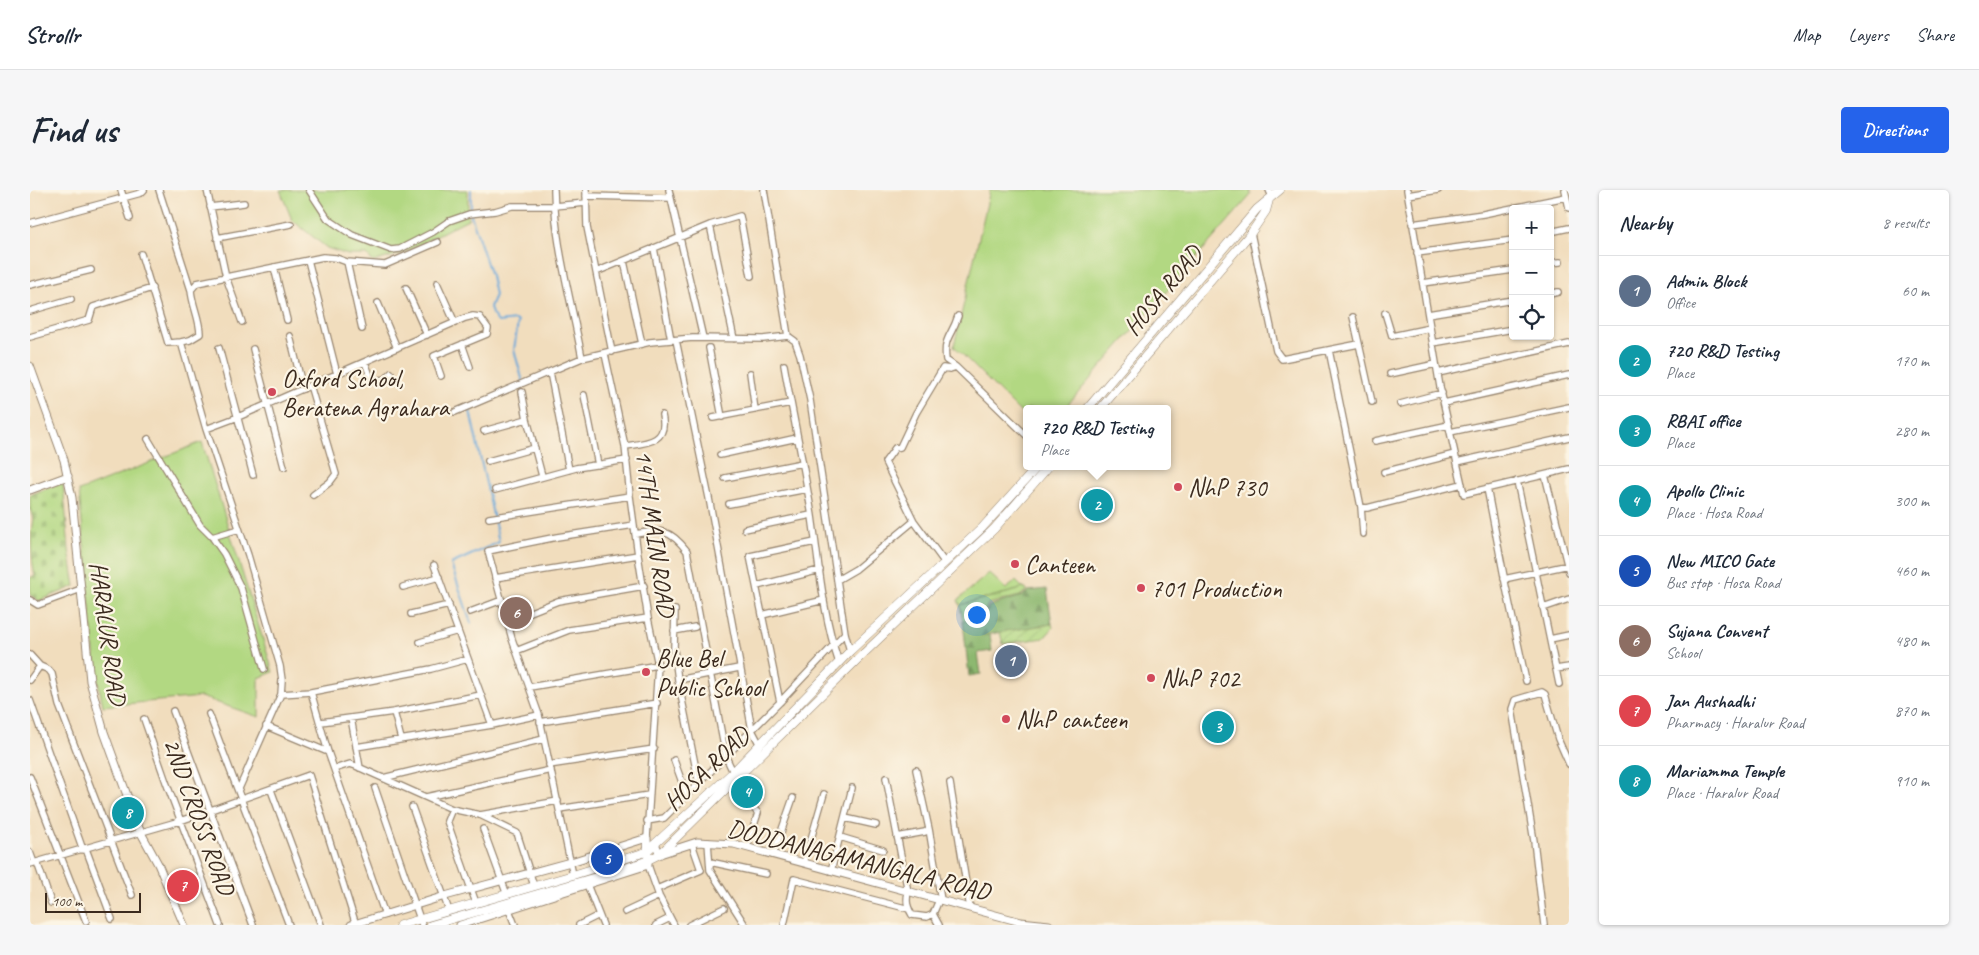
<!DOCTYPE html>
<meta charset="utf-8">
<style>
:root{--surface:#fff;--page:#f6f6f7;--text:#1f2937;--muted:#747a83;--line:#e0e1e3;--accent:#2563eb}
body{margin:0;font-family:Caveat,sans-serif;background:var(--page);color:var(--text)}
.controls{position:absolute;right:15px;top:15px;display:grid;overflow:hidden;border-radius:5px;box-shadow:0 1px 4px #0004}
.controls button{width:45px;height:45px;display:grid;place-items:center;padding:0;border:0;border-bottom:1px solid var(--line);background:var(--surface);color:var(--text);font:25px sans-serif}
.scale{position:absolute;left:15px;bottom:12px;width:96px;box-sizing:border-box;padding-left:5px;border:2px solid #3b2a1e;border-top:0;font-size:14px;line-height:18px;white-space:nowrap;color:#3b2a1e;-webkit-text-stroke:4px #fcf5e5;paint-order:stroke}
.you{position:absolute;left:946px;top:424px;width:18px;height:18px;margin:-12px;border:4px solid #fff;border-radius:50%;background:#1a73e8;box-shadow:0 0 0 8px #1a73e833}
.badge{display:grid;place-items:center;width:32px;height:32px;border-radius:50%;background:var(--accent);color:#fff;font-size:16px;font-weight:700}
.pin{position:absolute;translate:-50% -50%;border:2px solid #fff;box-shadow:0 1px 5px #0006}
.popup{position:absolute;left:993px;top:215px;width:148px;height:65px;box-sizing:border-box;display:grid;place-content:center;border-radius:5px;background:var(--surface);filter:drop-shadow(0 1px 4px #0005);font-size:16px;white-space:nowrap;color:var(--muted)}
.popup b{font-size:19px;color:var(--text)}
.popup::after{content:'';position:absolute;left:50%;top:100%;margin-left:-10px;border:10px solid transparent;border-top-color:var(--surface)}
.list{margin:0;padding:0;list-style:none}
h2{display:flex;justify-content:space-between;align-items:center;height:65px;margin:0;padding:0 20px;font-size:21px}
h2 small{font-size:16px;font-weight:400;color:var(--muted)}
.list li{display:grid;grid-template-columns:32px 1fr auto;gap:15px;align-items:center;box-sizing:border-box;height:70px;padding:0 20px;border-top:1px solid var(--line)}
.list b{display:block;font-size:19px;white-space:nowrap}
.list p{margin:0;font-size:16px;white-space:nowrap;color:var(--muted)}
.list em{font-size:16px;font-style:normal;color:var(--muted)}
.icon{flex:none;width:28px;height:28px;fill:none;stroke:currentColor;stroke-width:2;stroke-linecap:round;stroke-linejoin:round}
.map{position:relative;flex:none;width:1539px;height:735px;overflow:hidden;border-radius:5px}
header{display:flex;align-items:center;gap:30px;box-sizing:border-box;height:70px;padding:0 25px;background:var(--surface);border-bottom:1px solid var(--line)}
header strong{font-size:24px}
nav{display:flex;gap:28px;margin-inline-start:auto;font-size:18px}
.intro{display:flex;align-items:center;justify-content:space-between;box-sizing:border-box;height:120px;padding:0 30px}
h1{margin:0;font-size:35px}
.button{padding:12px 22px;border-radius:5px;background:var(--accent);color:#fff;font-size:18px;font-weight:700}
main{display:flex;gap:30px;padding:0 30px}
aside{flex:1;background:var(--surface);border-radius:5px;box-shadow:0 1px 4px #0004}
.map>svg:first-child{display:block}
</style>
<header>
<strong>Strollr</strong>
<nav><a>Map</a><a>Layers</a><a>Share</a></nav>
</header>
<div class="intro"><h1>Find us</h1><a class="button">Directions</a></div>
<main>
<div class="map">
<svg width="1539" height="735" viewBox="0 0 1539 735">
<defs>
<pattern id="forest-firs" width="22" height="20" patternUnits="userSpaceOnUse" patternTransform="scale(1.25)"><rect width="22" height="20" fill="#8db870"/><path d="M5 1l3.5 6h-7zM16 11l3.5 6h-7z" fill="#74965b"/></pattern>
<pattern id="cemetery-stones" width="16" height="16" patternUnits="userSpaceOnUse" patternTransform="scale(1.25)"><rect width="16" height="16" fill="#b2d882"/><path d="M2 7V4a2 2 0 0 1 4 0v3zM10 15v-3a2 2 0 0 1 4 0v3z" fill="#9aba70"/></pattern>
<pattern id="park-tufts" width="24" height="20" patternUnits="userSpaceOnUse" patternTransform="scale(1.25)"><rect width="24" height="20" fill="#b2d882"/><path d="M3 7l-1-3M5 7V3M7 7l1-3M15 17l-1-3M17 17v-4M19 17l1-3" fill="none" stroke="#9aba70"/></pattern>
<pattern id="garden-furrows" width="10" height="10" patternUnits="userSpaceOnUse" patternTransform="scale(1.25)"><rect width="10" height="10" fill="#b2d882"/><path d="M-1 1l2-2M0 10L10 0M9 11l2-2" fill="none" stroke="#9aba70"/></pattern>
</defs>
<rect width="100%" height="100%" fill="#fcf5e5"/>
<filter id="ink" filterUnits="userSpaceOnUse"><feTurbulence type="fractalNoise" baseFrequency=".02" numOctaves="2"/><feDisplacementMap in="SourceGraphic" scale="10" xChannelSelector="R" yChannelSelector="G"/><feConvolveMatrix kernelMatrix="1 2 1 2 8 2 1 2 1" color-interpolation-filters="sRGB"/></filter>
<filter id="wash" filterUnits="userSpaceOnUse"><feTurbulence type="fractalNoise" baseFrequency=".0096" numOctaves="4" result="noise"/><feDisplacementMap in="SourceGraphic" scale="20" xChannelSelector="R" yChannelSelector="G"/><feGaussianBlur stdDeviation="1.12" result="paint"/><feColorMatrix in="noise" values="0 0 0 0 0 0 0 0 0 0 0 0 0 0 0 0 0 1.4 0 .05"/><feComposite in="paint" operator="in"/></filter>
<g filter="url(#wash)">
<rect width="100%" height="100%" fill="#f1ddbd"/>
<path fill="#b2d882" stroke="#768150" d="M250,0H438V29L373,63L343,72L337,65H318L297,58L262,30Z
M960,0H1220L1221,5L1034,219H997V229L924,156Z
M172,252L243,482L229,488V527L171,507L73,516L66,482L49,301Z
M959,383L976,399L986,391L992,397L988,400L930,415L928,410Z"/>
<path fill="url(#forest-firs)" stroke="#647147" d="M1017,399L1022,434L960,444L962,461L948,463L951,484L939,486L933,432L956,422L959,416L992,406L998,401Z"/>
<path fill="url(#cemetery-stones)" stroke="#768150" d="M33,292L39,360L45,396L9,411L0,405V388L5,385C1,369 0,345 3,329L0,318V305Z"/>
<path fill="url(#park-tufts)" stroke="#768150" d="M992,397L997,400L990,406L958,414L955,421L933,432L930,415L988,400Z"/>
<path fill="url(#garden-furrows)" stroke="#768150" d="M1022,434L1023,438L1014,448L973,454L970,442Z"/>
<g fill="none" stroke-linecap="round" stroke-linejoin="round">
<path stroke="#65a7d9" stroke-width="2" d="M441,0V25L461,86L465,105L460,117L462,124L468,132L486,130L488,132L484,160L493,192
M441,433L421,374L469,352L440,221L443,216"/>
</g>
</g>
<g filter="url(#ink)">
<g fill="none" stroke-linecap="round" stroke-linejoin="round">
<defs>
<path id="minor" d="M91,0L100,28
M129,0L161,100
M177,0L196,87L212,132
M279,0L298,29L322,45L361,60L370,59L403,42L419,31L439,24L465,21L482,16H524L556,13
M524,0C525,57 542,113 552,168
M556,0L557,37L582,162
M639,0L673,148
M734,0L758,146
M1239,0L1242,7
M1377,0L1410,197L1434,304L1539,279
M1535,0L1539,18
M1378,5L1408,0
M556,6L640,8
M180,17L214,13
M0,33L111,3L114,0
M1382,34L1453,24L1536,7
M680,35L704,149
M1520,42L1539,38
M1221,43L1246,161L1252,169L1329,154
M187,48L261,34
M624,58L641,150
M1387,63L1483,50
M111,64L138,153L151,152
M278,70L307,184
M594,71L612,154
M317,72L355,75L408,52
M1520,73L1530,72
M244,77L257,130
M566,82L680,35L710,26L721,86
M407,93L425,133
M1393,93L1483,80
M0,95L61,80
M376,98L397,145
M1520,104L1528,102
M348,113L367,158
M0,121L41,109
M1355,123L1362,146L1400,138
M1398,124L1483,110
M1323,127L1342,212
M260,146L273,199
M0,147L59,130L63,117L122,98
M646,150L679,308L722,540L730,555
M1403,153L1483,139
M432,154L440,177
M189,158L223,285
M679,158L692,227
M223,159L254,277
M1299,160L1331,317L1337,318L1432,294
M575,164L595,256L600,306L608,365L618,428L628,475L617,648
M335,172L342,191L356,189L361,183
M754,175C763,226 774,276 782,326C789,375 793,426 809,473
M926,177L916,170C913,147 922,146 928,126
M520,182L539,280
M720,183L725,220
M1408,183L1539,154
M1360,184L1406,174
M280,195L306,284L300,292L283,305
M492,202L497,229L512,286
M554,205L568,275
M1414,213L1539,185
M1370,214L1412,203
M425,222L552,168L620,152L663,148L733,149L758,146L765,151L770,165L780,210L815,443L820,461
M683,228L761,213
M176,239L208,227L435,128L443,126L450,127L458,138L457,144L404,166L411,186
M454,241L497,229
M1420,242L1539,217
M118,249L170,335L182,347L194,364L211,398L234,479
M1345,251L1419,235
M595,256C615,253 639,253 632,225
M690,265L767,248
M458,271L505,258
M1427,272L1539,247
M1354,282L1425,264
M1515,285L1539,382
M695,288L772,273
M1487,291L1529,494
M1457,298L1476,397L1496,491
M465,300L546,278L597,270
M699,314L777,299
M1331,317L1333,344
M459,328L600,306
M884,331L915,373
M715,339L781,325
M605,344C632,339 640,339 657,361L696,567L703,582
M182,347L209,339
M404,375L462,535
M465,388L608,365
M1474,389L1539,375
M807,390L826,379L884,331L855,272L865,258L870,257L886,223L913,178L920,179L926,177L997,246
M727,396L790,380
M373,397L409,387
M0,410L8,415L51,399
M1513,418L1539,409
M645,420L644,459L648,490L669,594
M440,422L472,410
M381,424L419,415
M732,425L794,410
M478,431L528,411L614,396
M644,441L665,437
M1520,449L1539,445
M390,452L428,441
M486,461L539,440L618,428
M0,465L10,476L19,480L22,484L29,515L102,705
M1526,479L1539,477
M0,490L10,476
M648,490L709,478
M500,497L628,475
M281,502L298,562L355,725
M251,504L281,502L401,479L438,469
M0,510L53,660
M750,512L720,366L785,352
M143,521L223,735
M364,522L371,549
M179,524L208,601
M321,528L330,578
M114,529L136,592L190,735
M291,532L364,522L451,505
M510,532L627,513
M236,536L298,562
M326,557L462,535L509,525
M644,570L657,606
M519,575L624,559
M304,579L320,574L326,576L422,619L450,625L487,643L504,696
M0,587L56,731
M353,588L514,549
M856,588L878,702C876,711 877,717 882,725L897,727L903,724L909,710
M920,593L940,718
M701,595L728,623L717,657
M345,598L392,735
M241,600L291,735
M396,607L521,580
M382,617L419,721
M422,619L417,631L446,713
M529,619L619,605
M450,625L528,611
M815,628L846,635
M617,631L634,628L750,512L815,443
M453,639L477,705
M899,639L911,710
M810,647L853,660
M867,647L895,642L899,639L886,580
M678,652L680,680L715,735
M56,659L82,729
M0,662L4,673
M743,665L763,608
M7,672L21,713
M680,672L736,684
M774,673L794,604
M0,674L150,631L279,585L326,735
M618,675L629,706L644,735
M801,681L822,598
M543,685L509,525L482,449L458,361L527,347L604,335
M556,692L573,735
M627,699L671,680L662,654
M479,720L485,735
M595,722L629,706
M903,724L909,735
M259,735L208,601L251,504L252,490L250,476L218,365L176,239L151,152L160,150L170,144C170,129 162,115 161,100L167,93L293,67L306,68L317,72L332,139
M549,735L569,725
M626,735L640,728
M659,735L694,718
M754,735L764,689L879,719
M1514,735L1504,651L1482,519L1485,510L1512,502L1515,504L1528,549L1539,574"/>
<path id="tertiary" d="M0,176L34,270L42,308L60,491L74,542L110,641L128,674L154,735
M0,300L38,286
M625,654L630,664L667,652L704,654L991,732L1019,735
M321,735L415,706L544,671L617,648L618,675L430,735"/>
<path id="secondary" d="M1057,219L1227,19L1250,0
M1070,219L1221,43L1236,21L1239,10
M370,735L543,685L616,662L703,582L820,461L952,338L1008,276
M401,735L587,681L616,671L630,664L830,467L964,339L1019,276"/>
</defs>
<use href="#minor" stroke="#96846e" stroke-width="8"/>
<use href="#tertiary" stroke="#96846e" stroke-width="9"/>
<use href="#secondary" stroke="#96846e" stroke-width="9"/>
<use href="#minor" stroke="#fff" stroke-width="5.5"/>
<use href="#tertiary" stroke="#fff" stroke-width="7"/>
<use href="#secondary" stroke="#fff" stroke-width="8"/>
</g>
</g>
<g fill="#d1495b" stroke="#fcf5e5" stroke-width="2">
<circle cx="242" cy="202" r="5"/>
<circle cx="1148" cy="297" r="5"/>
<circle cx="985" cy="374" r="5"/>
<circle cx="1111" cy="398" r="5"/>
<circle cx="616" cy="482" r="5"/>
<circle cx="1121" cy="488" r="5"/>
<circle cx="976" cy="529" r="5"/>
</g>
<g text-anchor="middle" stroke-width="4.5" stroke-linejoin="round" paint-order="stroke">
<g font-size="25" fill="#3b2a1e" stroke="#fcf5e5">
<text transform="translate(1132 100) rotate(-50)" y="9">HOSA ROAD</text>
<text transform="translate(626 343) rotate(82)" y="9">14TH MAIN ROAD</text>
<text transform="translate(79 443) rotate(82)" y="9">HARALUR ROAD</text>
<text transform="translate(676 578) rotate(-44)" y="9">HOSA ROAD</text>
<text transform="translate(170 626) rotate(70)" y="9">2ND CROSS ROAD</text>
<text transform="translate(829 669) rotate(14)" y="9">DODDANAGAMANGALA ROAD</text>
</g>
<g font-size="25" fill="#3b2a1e" stroke="#fcf5e5" text-anchor="start">
<text x="252" y="197">Oxford School,<tspan x="252" dy="29">Beratena Agrahara</tspan></text>
<text x="1158" y="306">NhP 730</text>
<text x="995" y="383">Canteen</text>
<text x="1121" y="407">701 Production</text>
<text x="626" y="477">Blue Bel<tspan x="626" dy="29">Public School</tspan></text>
<text x="1131" y="497">NhP 702</text>
<text x="986" y="538">NhP canteen</text>
</g>
</g>
</svg>
<div class="controls">
<button>+</button>
<button>−</button>
<button><svg class="icon" aria-label="locate" viewBox="0 0 24 24"><circle cx="12" cy="12" r="6"/><path d="M12 2v4M12 18v4M2 12h4M18 12h4"/></svg></button>
</div>
<div class="scale">100 m</div>
<div class="you"></div>
<div class="pin badge" style="left:981px;top:471px;background:#5c6f8a">1</div>
<div class="pin badge" style="left:1067px;top:315px;background:#0f9aa8">2</div>
<div class="popup"><b>720 R&amp;D Testing</b>Place</div>
<div class="pin badge" style="left:1188px;top:537px;background:#0f9aa8">3</div>
<div class="pin badge" style="left:717px;top:602px;background:#0f9aa8">4</div>
<div class="pin badge" style="left:577px;top:669px;background:#1a4fb4">5</div>
<div class="pin badge" style="left:486px;top:423px;background:#8d6e63">6</div>
<div class="pin badge" style="left:153px;top:696px;background:#e0444e">7</div>
<div class="pin badge" style="left:98px;top:623px;background:#0f9aa8">8</div>
</div>
<aside>
<h2>Nearby<small>8 results</small></h2>
<ul class="list">
<li><span class="badge" style="background:#5c6f8a">1</span><div><b>Admin Block</b><p>Office</p></div><em>60 m</em></li>
<li><span class="badge" style="background:#0f9aa8">2</span><div><b>720 R&amp;D Testing</b><p>Place</p></div><em>170 m</em></li>
<li><span class="badge" style="background:#0f9aa8">3</span><div><b>RBAI office</b><p>Place</p></div><em>280 m</em></li>
<li><span class="badge" style="background:#0f9aa8">4</span><div><b>Apollo Clinic</b><p>Place · Hosa Road</p></div><em>300 m</em></li>
<li><span class="badge" style="background:#1a4fb4">5</span><div><b>New MICO Gate</b><p>Bus stop · Hosa Road</p></div><em>460 m</em></li>
<li><span class="badge" style="background:#8d6e63">6</span><div><b>Sujana Convent</b><p>School</p></div><em>480 m</em></li>
<li><span class="badge" style="background:#e0444e">7</span><div><b>Jan Aushadhi</b><p>Pharmacy · Haralur Road</p></div><em>870 m</em></li>
<li><span class="badge" style="background:#0f9aa8">8</span><div><b>Mariamma Temple</b><p>Place · Haralur Road</p></div><em>910 m</em></li>
</ul>
</aside>
</main>
